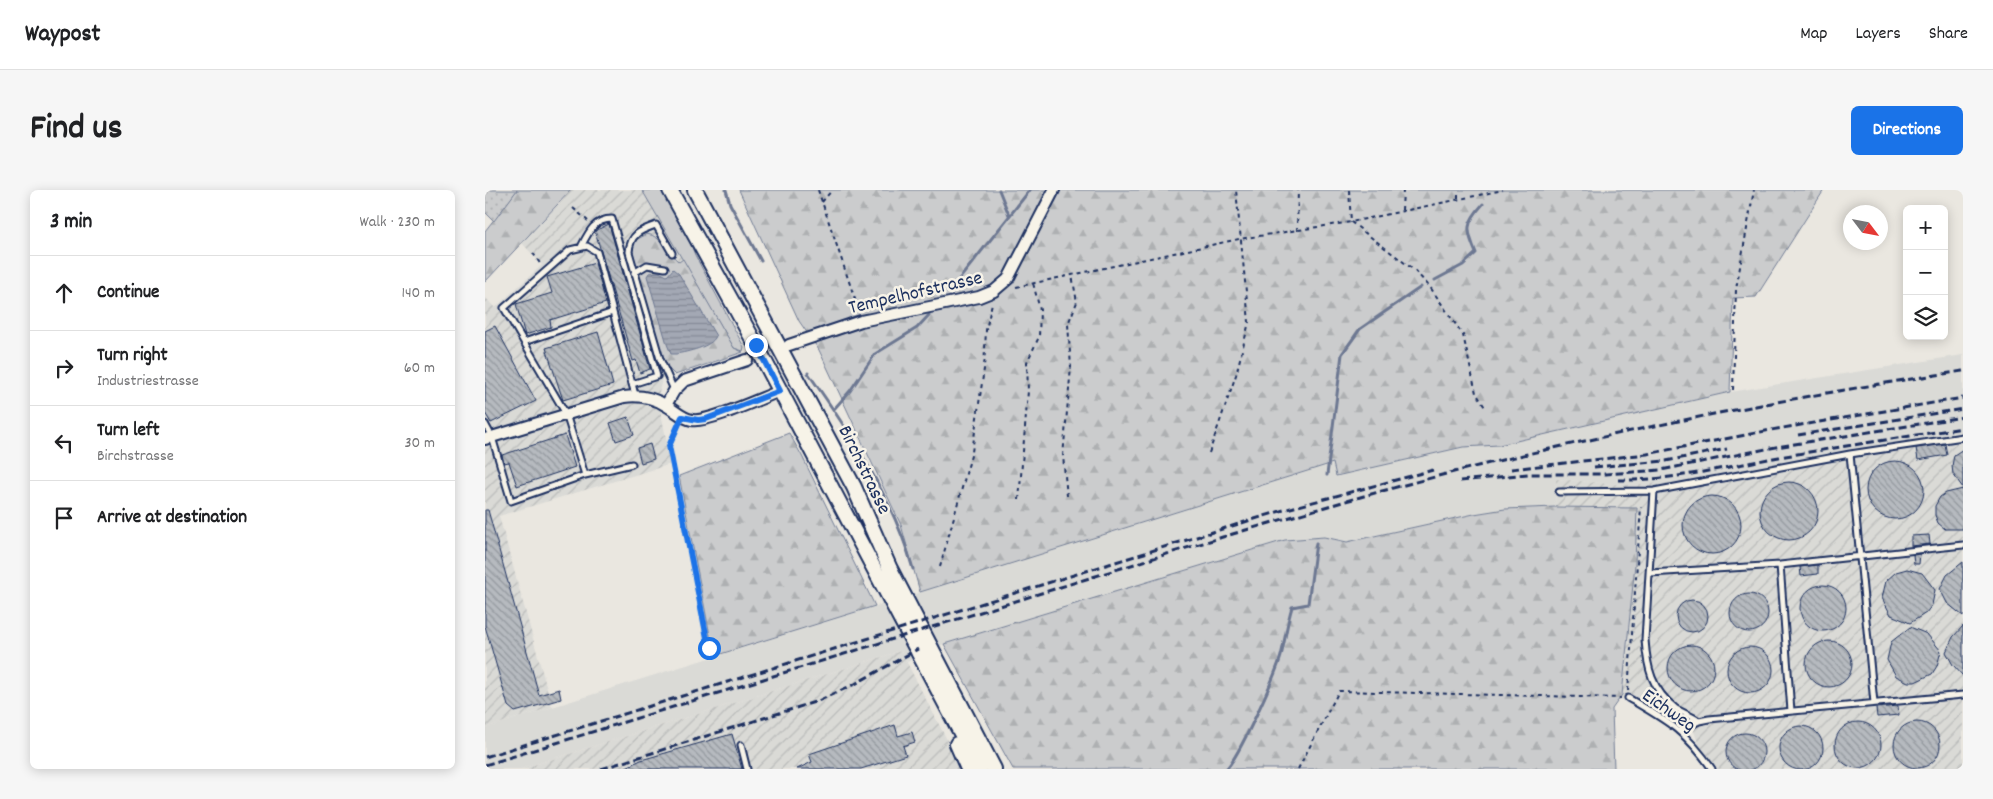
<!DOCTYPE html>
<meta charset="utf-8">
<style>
:root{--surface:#fff;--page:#f6f6f6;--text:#202124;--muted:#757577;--line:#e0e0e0;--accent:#1a73e8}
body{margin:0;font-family:Dekko,sans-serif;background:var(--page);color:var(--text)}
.controls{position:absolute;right:15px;top:15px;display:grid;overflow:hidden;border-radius:8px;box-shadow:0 2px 12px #0003}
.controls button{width:45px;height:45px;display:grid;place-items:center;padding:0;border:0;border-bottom:1px solid var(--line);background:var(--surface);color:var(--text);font:25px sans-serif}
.compass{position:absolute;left:1358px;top:15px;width:45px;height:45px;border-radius:50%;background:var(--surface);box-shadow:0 2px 12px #0003;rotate:122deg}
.stop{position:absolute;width:15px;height:15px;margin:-11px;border:4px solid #1a73e8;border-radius:50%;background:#fff}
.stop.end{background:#1a73e8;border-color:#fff;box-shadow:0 1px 5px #0008}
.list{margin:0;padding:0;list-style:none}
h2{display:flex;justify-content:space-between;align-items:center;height:65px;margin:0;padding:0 20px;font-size:21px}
h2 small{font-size:16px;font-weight:400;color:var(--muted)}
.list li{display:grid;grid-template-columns:32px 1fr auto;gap:15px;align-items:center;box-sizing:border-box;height:75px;padding:0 20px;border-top:1px solid var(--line)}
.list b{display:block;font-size:19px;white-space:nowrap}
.list p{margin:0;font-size:16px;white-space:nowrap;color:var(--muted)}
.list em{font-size:16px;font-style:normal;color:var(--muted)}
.icon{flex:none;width:28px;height:28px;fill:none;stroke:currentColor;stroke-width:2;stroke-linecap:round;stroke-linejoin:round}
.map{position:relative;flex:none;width:1478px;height:579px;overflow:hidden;border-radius:8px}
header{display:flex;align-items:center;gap:30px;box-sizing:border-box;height:70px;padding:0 25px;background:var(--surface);border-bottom:1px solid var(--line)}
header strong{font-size:24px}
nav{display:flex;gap:28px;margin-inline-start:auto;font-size:18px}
.intro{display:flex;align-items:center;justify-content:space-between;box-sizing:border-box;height:120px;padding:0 30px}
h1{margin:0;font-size:35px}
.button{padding:12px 22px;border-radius:8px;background:var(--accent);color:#fff;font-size:18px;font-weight:700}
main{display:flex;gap:30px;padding:0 30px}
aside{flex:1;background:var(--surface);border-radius:8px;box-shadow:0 2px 12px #0003}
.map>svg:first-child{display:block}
</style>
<header>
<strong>Waypost</strong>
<nav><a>Map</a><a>Layers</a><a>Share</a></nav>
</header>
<div class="intro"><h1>Find us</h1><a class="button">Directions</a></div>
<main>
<aside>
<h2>3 min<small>Walk · 230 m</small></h2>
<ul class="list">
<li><svg class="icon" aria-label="ahead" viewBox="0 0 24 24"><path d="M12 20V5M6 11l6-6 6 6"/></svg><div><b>Continue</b></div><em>140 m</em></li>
<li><svg class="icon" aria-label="right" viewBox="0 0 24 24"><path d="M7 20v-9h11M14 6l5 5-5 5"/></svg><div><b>Turn right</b><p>Industriestrasse</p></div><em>60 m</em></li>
<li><svg class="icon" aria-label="left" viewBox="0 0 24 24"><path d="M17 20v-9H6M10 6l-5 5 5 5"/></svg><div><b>Turn left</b><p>Birchstrasse</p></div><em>30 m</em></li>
<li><svg class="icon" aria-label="arrive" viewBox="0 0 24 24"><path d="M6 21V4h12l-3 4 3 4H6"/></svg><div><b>Arrive at destination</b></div></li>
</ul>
</aside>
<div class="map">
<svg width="1478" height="579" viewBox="0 0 1478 579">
<defs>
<pattern id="industrial-furrows" width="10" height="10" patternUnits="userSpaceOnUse" patternTransform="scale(1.25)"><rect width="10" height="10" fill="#dadad6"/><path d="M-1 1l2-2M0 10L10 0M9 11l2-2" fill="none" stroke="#babbba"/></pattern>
<pattern id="forest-firs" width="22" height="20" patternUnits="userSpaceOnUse" patternTransform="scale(1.25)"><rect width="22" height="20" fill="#cbcccd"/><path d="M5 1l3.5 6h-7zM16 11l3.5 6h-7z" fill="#aeb0b2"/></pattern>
<pattern id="park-dots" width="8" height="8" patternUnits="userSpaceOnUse" patternTransform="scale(1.25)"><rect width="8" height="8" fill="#cbcccd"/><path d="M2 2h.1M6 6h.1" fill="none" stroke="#aeb0b2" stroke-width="1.8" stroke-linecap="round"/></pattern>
<pattern id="water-rules" width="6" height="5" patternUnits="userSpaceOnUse" patternTransform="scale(1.25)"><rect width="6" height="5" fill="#a3a8b4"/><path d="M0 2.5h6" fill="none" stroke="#848996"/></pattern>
<pattern id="building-back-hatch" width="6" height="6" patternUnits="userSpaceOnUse" patternTransform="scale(1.25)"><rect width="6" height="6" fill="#b6babf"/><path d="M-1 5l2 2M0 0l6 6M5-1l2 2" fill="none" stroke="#93989e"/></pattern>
</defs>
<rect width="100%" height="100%" fill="#eae7e0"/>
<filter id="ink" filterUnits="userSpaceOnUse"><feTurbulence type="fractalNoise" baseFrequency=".02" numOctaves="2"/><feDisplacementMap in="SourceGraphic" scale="10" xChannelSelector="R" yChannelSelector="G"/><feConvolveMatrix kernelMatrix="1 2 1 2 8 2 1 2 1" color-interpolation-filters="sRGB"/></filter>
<g filter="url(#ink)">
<path fill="#dadad6" d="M1478,165V243L1375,259L1184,295H1139L1071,289L1070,317L1020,319L989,324L862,352L839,347L800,350L459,454L422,472L416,461L36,579H0V538L849,273L852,286L978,257L1014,255L1245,202Z"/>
<path fill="url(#industrial-furrows)" d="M82,0H157L210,87L209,92L248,158L257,162L177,188L173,207L186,274L14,326L67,517L0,538V107L10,118L57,75L37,53L79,9Z
M1478,243V579H1230L1213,553L1209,541L1199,531L1168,511L1137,510L1150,374L1152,318L1070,317L1071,289L1139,295L1183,293L1184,295L1375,259Z
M416,461L477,579H36Z"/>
<path fill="#cbcccd" stroke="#737e96" d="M157,0H179L202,44L210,65L259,157L258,161L249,158Z"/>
<path fill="url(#forest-firs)" stroke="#737e96" d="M32,0H86L0,92V41Z
M254,0H1339L1271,107L1248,108L1245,202L1014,255L978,257L851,286L848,273L435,402L416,335L334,160L314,131Z
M162,44C177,46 183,63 194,72L198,69L249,158L258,162L190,185L183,178L177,166L147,63L149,51Z
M304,243L317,266L390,416L229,466L194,286Z
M1070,317L1152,318L1150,374L1137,505L1127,519L1129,579H528L459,454L800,350L839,347L862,352L989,324L1020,319Z"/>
<path fill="url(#park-dots)" stroke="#737e96" d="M0,0H32L9,31L0,22Z"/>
<path fill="url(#water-rules)" stroke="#6d7892" d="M188,79L194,84L231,146C227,157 202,162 191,164H186L182,154L162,86L164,83L174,82L182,86Z"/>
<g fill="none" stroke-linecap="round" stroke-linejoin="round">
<path stroke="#6d7892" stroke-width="3" d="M241,0L245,14L276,71
M514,0L524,25
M950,90L978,75L991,63C981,39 980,34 998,14
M464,102L545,0
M323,183C364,241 409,310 428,379
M349,219L365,201L390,164L432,138L444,125
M842,285L857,164L875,139L936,97
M741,579C754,567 790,486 796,466C800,450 802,433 807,417L823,414L831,353"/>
</g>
<path fill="url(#building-back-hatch)" stroke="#1b2f5e" d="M124,34L165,179L155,183L151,170L148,171L110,41Z
M110,73L121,113L65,130L66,137L40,145L31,114L67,103L62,87Z
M10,136L51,211L6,233L0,223V141Z
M113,142L128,195L78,210L61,158Z
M143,227L149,245L131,251L125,233Z
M80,245L90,277L32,296L24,272L19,273L17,265Z
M165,254L169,269L156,273L152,258Z
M1460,254L1462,265L1433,270L1431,258Z
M1478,259V298L1468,284L1467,276L1469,265Z
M1381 300a29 29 0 1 1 58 0a29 29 0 1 1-58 0Z
M1275 321a29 29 0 1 1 58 0a29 29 0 1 1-58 0Z
M1478,299V339H1460L1453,333L1450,325V316L1455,307L1461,303Z
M1198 335a29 29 0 1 1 58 0a29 29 0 1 1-58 0Z
M0,320H3L54,505L74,499L76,509L30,522L23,516L0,436Z
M1444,345L1445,354L1426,356V346Z
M1435,364L1434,374H1429L1428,365Z
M1478,372V426L1462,413L1455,399L1462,385Z
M1333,375V384L1316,386L1315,377Z
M1422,379L1437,383L1450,400L1447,415L1441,423L1425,433L1406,425L1397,408L1401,391L1411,382Z
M1315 418a23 23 0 1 1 46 0a23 23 0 1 1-46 0Z
M1245 423a19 19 0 1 1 38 0a19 19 0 1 1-38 0Z
M1191 426a16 16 0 1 1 32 0a16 16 0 1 1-32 0Z
M1478,436V486L1468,475L1461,462L1468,447Z
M1425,437L1442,444L1456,461L1452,476L1447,484L1430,492H1423L1411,486L1402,470L1406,452Z
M1321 474a23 23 0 1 1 46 0a23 23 0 1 1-46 0Z
M1183 478a23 23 0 1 1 46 0a23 23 0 1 1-46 0Z
M1242 480a23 23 0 1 1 46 0a23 23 0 1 1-46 0Z
M1413,516L1414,525L1392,527L1391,518Z
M1350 555a23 23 0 1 1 46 0a23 23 0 1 1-46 0Z
M1409 555a23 23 0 1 1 46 0a23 23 0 1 1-46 0Z
M410,535L413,546L427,542L430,552L418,556L421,565L376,579H312L327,572L324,564Z
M1294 558a22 22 0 1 1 44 0a22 22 0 1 1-44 0Z
M1241 562a19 19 0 1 1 38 0a19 19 0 1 1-38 0Z
M247,544L257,579H137L156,570Z"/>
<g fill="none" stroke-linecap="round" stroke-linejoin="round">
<path stroke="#c1c2c6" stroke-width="10" stroke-dasharray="10 5" stroke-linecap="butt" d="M262,170L299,156"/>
<defs>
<path id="lane" d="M96,57C103,43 109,29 127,29L172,186L147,194
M187,63L171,35C156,40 145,44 144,62L175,169L189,200
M149,83L162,75L180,78
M39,152L128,122
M0,234L7,247L26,311L100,285L147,274
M1365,264L1389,513
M100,285L81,224L19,118L85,60L102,56L112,62L150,205
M1169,301L1160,450C1162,478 1167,500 1190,518C1198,523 1207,526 1214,531
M1074,302L1169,301L1365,264L1478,247
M1295,375L1306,521
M1165,383L1295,375L1478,355
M1143,508C1182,531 1200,540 1227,579
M1195,541L1214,531L1224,529L1478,505
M256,555L262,579"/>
<path id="street" d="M304,155L376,131L494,107L509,101L523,89L569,0
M181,215L189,201L199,191L262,170
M0,249L139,207C154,205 167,207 180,215C190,220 196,228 207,230C223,233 276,208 295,201"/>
<path id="secondary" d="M185,0L271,155L495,579
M210,0L369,297L405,379L509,579
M472,554L483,579"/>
</defs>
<use href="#lane" stroke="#1b2f5e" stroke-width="9"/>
<use href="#street" stroke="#1b2f5e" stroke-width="14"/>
<use href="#secondary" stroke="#1b2f5e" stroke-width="18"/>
<path stroke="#1b2f5e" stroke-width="2" stroke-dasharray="4 4" stroke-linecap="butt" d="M333,0L374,121
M864,0L866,32L929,80L945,97L978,145L991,203L1001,219
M973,8V0
M337,12L347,0
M88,18L103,31
M917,20L918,0
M812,41L813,0
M48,63L56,75
M531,97L754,49L866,32L1018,0
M1248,200L1251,99L1269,0
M193,236L184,256L225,458
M724,263L751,185L764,132L751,0
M582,306L578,266L586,177L583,134L592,112L587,85
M534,310L543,201L542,172L554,147L555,120L548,93
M455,377L487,262L499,179L501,140L507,113
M1143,501L1156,317
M813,579L854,501L1136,508"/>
<use href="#lane" stroke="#f7f3e8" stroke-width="5"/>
<use href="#street" stroke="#f7f3e8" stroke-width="10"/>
<use href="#secondary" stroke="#f7f3e8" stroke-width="14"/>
<path stroke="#1b2f5e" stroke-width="3" stroke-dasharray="8 4" stroke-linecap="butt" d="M1313,245L1478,219
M1109,277L1181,271L1242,259
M1026,279L1162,264L1286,240L1478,208
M1133,290C1189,291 1240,277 1294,267C1355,257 1417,247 1478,238
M975,291L1043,284H1121L1176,280L1291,257L1478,227
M0,567L802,319L948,280
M0,575C172,522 343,469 515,416C681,364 848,311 1017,270C1169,234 1323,204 1478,181
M116,579L333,511L370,494L433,459"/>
</g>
</g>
<g fill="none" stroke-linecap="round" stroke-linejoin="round" filter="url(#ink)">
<path stroke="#1a73e8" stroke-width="6" d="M224,458L184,256L197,227L213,230L221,229L295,201L271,155"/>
</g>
<g text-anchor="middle" stroke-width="5" stroke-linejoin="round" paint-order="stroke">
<g font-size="20" fill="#1b2f5e" stroke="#f7f3e8">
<text transform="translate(430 101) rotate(-13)" y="7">Tempelhofstrasse</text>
<text transform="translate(381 279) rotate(64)" y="7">Birchstrasse</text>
<text transform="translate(1185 519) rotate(35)" y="7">Eichweg</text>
</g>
</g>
</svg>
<div class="controls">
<button>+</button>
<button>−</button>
<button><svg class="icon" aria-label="layers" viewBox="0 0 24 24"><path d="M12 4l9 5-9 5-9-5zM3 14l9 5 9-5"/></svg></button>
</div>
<svg class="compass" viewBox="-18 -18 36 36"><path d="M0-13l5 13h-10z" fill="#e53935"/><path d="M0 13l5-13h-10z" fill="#757577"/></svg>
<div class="stop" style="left:224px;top:458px"></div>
<div class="stop end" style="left:271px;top:155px"></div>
</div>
</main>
